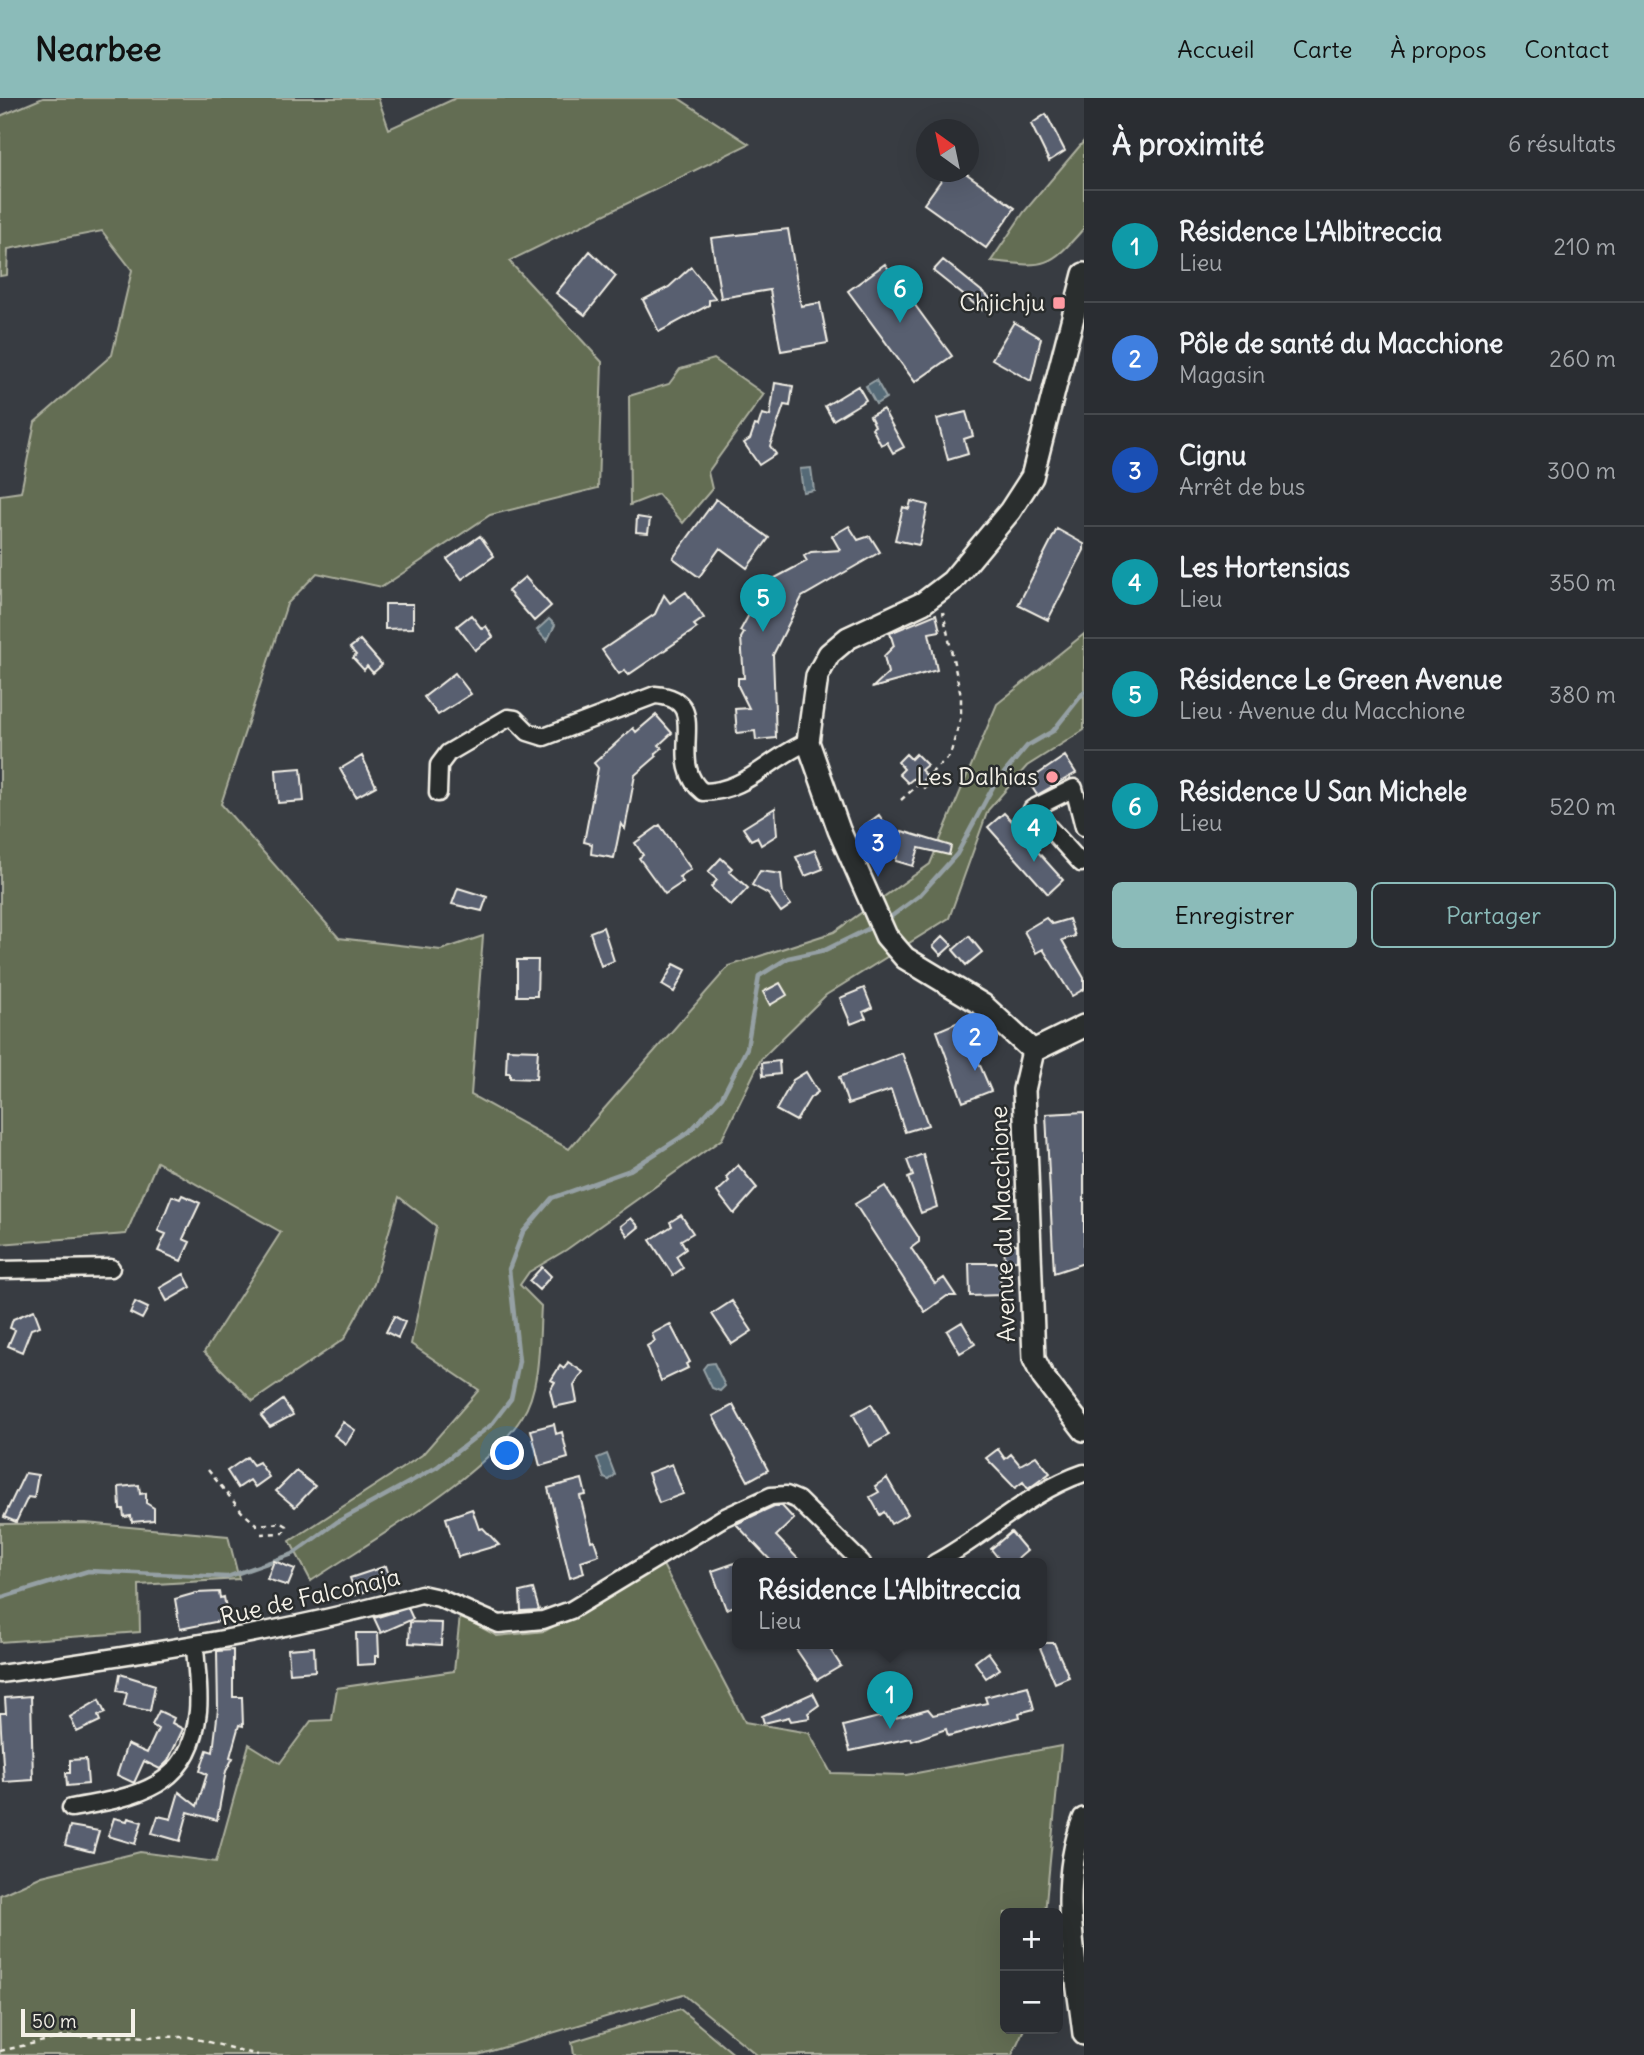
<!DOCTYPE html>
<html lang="fr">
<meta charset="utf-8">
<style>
:root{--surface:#2a2d32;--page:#36393e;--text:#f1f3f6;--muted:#a5a8ac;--line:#46494d;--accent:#8bbbb9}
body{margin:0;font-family:Delius,sans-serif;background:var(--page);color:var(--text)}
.controls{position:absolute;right:21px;bottom:21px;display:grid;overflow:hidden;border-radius:10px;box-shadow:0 7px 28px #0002}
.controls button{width:63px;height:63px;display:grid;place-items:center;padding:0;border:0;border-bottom:2px solid var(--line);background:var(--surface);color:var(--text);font:35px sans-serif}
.compass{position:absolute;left:916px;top:21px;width:63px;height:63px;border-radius:50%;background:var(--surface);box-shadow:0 7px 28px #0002;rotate:327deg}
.scale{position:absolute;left:21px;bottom:18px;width:114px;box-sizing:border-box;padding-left:7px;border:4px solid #f4f1e8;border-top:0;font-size:19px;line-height:24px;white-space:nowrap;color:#f4f1e8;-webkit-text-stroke:5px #2a2d2e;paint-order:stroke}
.you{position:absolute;left:508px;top:1356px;width:24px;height:24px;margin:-18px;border:5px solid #fff;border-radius:50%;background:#1a73e8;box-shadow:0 0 0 10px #1a73e833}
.badge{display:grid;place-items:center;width:46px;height:46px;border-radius:50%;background:var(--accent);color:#fff;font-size:23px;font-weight:700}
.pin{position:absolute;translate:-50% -58px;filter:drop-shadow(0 2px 4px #0008)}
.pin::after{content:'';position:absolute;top:37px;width:24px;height:21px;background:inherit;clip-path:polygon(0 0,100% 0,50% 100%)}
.popup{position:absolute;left:732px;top:1460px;width:315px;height:91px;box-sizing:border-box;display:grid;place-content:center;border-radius:10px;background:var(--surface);filter:drop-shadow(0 2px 5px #0005);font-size:23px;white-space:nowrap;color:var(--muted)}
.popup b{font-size:26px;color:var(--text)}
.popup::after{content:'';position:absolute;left:50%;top:100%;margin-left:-14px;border:14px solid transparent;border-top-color:var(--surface)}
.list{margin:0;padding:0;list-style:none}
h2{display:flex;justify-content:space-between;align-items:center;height:91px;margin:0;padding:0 28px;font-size:30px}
h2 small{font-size:23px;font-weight:400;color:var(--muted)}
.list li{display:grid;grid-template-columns:46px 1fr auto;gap:21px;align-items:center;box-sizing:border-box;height:112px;padding:0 28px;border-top:2px solid var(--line)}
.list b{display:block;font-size:26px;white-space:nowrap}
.list p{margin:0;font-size:23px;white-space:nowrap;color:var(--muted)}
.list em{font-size:23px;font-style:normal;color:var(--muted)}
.actions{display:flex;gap:14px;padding:21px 28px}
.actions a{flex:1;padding:16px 0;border:2px solid var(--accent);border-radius:10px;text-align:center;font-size:24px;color:var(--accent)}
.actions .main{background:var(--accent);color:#111}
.map{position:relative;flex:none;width:1084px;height:1957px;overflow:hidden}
header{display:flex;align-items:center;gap:42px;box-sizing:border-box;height:98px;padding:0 35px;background:var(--accent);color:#111}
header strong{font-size:33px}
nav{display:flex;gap:38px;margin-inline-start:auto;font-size:24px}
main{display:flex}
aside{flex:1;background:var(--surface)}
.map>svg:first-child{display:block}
</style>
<header>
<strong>Nearbee</strong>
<nav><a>Accueil</a><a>Carte</a><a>À propos</a><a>Contact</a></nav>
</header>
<main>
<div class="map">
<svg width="1084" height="1957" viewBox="0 0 1084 1957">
<rect width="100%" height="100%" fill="#383c42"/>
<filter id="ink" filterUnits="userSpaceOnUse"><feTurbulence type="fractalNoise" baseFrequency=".0143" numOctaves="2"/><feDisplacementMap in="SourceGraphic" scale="14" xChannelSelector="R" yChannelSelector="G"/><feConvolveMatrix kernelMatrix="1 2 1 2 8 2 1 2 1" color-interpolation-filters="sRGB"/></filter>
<g filter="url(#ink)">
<path fill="#646d53" stroke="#acaf9e" stroke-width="2" d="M43,0H378L389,31L456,0H678L749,46L509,163L602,264L598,390L490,417L382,489L317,475L287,506L221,706L339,840L441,852L483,838L471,997L569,1051L729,868L834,834L930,766L997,606L1084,536V632L1027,668L988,712L949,820L826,897L761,961L722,1041L566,1152L529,1174L520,1187L541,1208C539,1242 541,1290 522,1319C484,1379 372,1442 311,1483L290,1443L422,1357L479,1292L411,1246L436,1128L399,1099L374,1186L344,1241L253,1303L204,1254L281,1134L157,1064L126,1136L0,1146V397L21,394L35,324L112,257L132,172L102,133L8,151L7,177L0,178V18Z
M1084,43V130C1048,172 1043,169 991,163L1024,114Z
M714,261L764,296L708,374L712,391L683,425L658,396L630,407L629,298L669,286L680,271Z
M85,1425L228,1438L239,1481L139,1487L140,1534L0,1544V1426Z
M663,1467L745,1624L809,1635L831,1675L906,1677L1061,1648L1045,1815H1005V1931H1024L1012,1957H757L683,1896L478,1957H0V1797L42,1778L140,1754L216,1764L249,1646L280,1665L311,1623L332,1622L337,1590L454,1573L460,1518L497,1538L545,1533Z
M680,1911L735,1957H574L572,1944Z"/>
<path fill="#556a77" stroke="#95a0a4" stroke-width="2" d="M876,282L886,300L876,306L866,288Z
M811,370L814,392L803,394L800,371Z
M549,521L555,527L547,543L537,532Z
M714,1265L725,1288L720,1293L712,1290L703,1271L707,1266Z
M607,1356L615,1377L609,1382L604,1380L597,1360Z"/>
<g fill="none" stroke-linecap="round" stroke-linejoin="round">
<path stroke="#95a0a4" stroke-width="4.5" d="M885,823L919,798L957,756L994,687L1027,648L1053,633L1084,594
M0,1500L88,1473L227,1479L293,1456L337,1424L437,1369L491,1327L511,1301L519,1263L509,1171L523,1134L552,1100L630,1072L689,1034L722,999L747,950L759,878L788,860L825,852L874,828"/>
</g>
<path fill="#585e6f" stroke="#f4f1e8" stroke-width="2" d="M1046,16L1065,53L1049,63L1031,26Z
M947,74H964L1015,110L986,150L924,106Z
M788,131L801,208L820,205L828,245L781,253L770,192L721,200L711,140Z
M590,153L616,178L585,217L556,195Z
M943,162L990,200L982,212L933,173Z
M885,166L952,258L915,284L848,193Z
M691,169L716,201L709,202V207L659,234L643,202L669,189Z
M1014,224L1041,240L1031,283L992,261Z
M775,285L793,288L790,308L784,307L770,348L776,356L759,367L744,345L750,341L755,327L758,328L762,316L770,318Z
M858,288L866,302L833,322L825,308Z
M883,311L904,349L893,355L887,344L881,347L872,330L875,328L870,318Z
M966,314L973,338L964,341L968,356L948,362L937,321Z
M716,401L769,440L747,470L720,450L699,479L673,460Z
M911,403L928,407L919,447L895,442L903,409L909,411Z
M637,419L650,421L648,435L636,434Z
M849,428L858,442L870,438L880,454L802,499L773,557L776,640L756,642L755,633L737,635L735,611L749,610L738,588V580H744L741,540L744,535L740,533L765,487L769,489L773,481L807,463L804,458L811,454L840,452L832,438Z
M1057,431L1084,446V452L1048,522L1018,507Z
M480,438L494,458L462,481L447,461Z
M525,479L551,508L534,523L508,493Z
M686,494L704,520L694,527L697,530L628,577L625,572L619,576L602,552L655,516L664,497L670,505Z
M385,506H413V530L385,531Z
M936,516L940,533L929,535L937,572L872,590L888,575L884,558L894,548L890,535Z
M471,517L482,531L486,528L493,539L475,552L457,528Z
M360,542L382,567L373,575L367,568L364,572L353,560L356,557L350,550Z
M455,575L471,596L438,617L424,599Z
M656,617L672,635L659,647L662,650L655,656L657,658L635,677L625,731L621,725L614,760L591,756L592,746L584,744L598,670L594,665L633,630L636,634Z
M906,656L911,661L916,656L927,667L921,672L932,683L925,690L914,680L908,685L899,676L904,671L898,664Z
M362,658L376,688L356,699L340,671Z
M1065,658L1076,675L1037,697L1028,683Z
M301,670L304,703L278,705L276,672Z
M775,710L777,737L761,747L757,739L751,742L743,730Z
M1004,715L1039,751L1037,753L1063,782L1048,796L988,729Z
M879,717L888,730L870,743L860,731Z
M660,727L691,771L679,779L683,784L665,796L639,760L643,757L635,745Z
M902,733L951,748L949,757L919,750L913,768L896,763Z
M815,752L823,771L805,778L796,759Z
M721,760L732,770L729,773L748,790L731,808L711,789L717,782L708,774Z
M760,773L781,776L783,796L791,807L781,814L768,796L752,787Z
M458,790L487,799L482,813L452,806Z
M1046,820L1052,826L1069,821L1075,838L1062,842L1084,880V891L1072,898L1043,851L1036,855L1024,833Z
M603,829L614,863L601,868L590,834Z
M943,838L952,847L941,857L933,848Z
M969,838L982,854L966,867L953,852Z
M517,862H538L537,898H517Z
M674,866L686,872L674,894L662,887Z
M780,885L787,897L770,907L763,894Z
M864,890L872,910L863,914L866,920L851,926L840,900Z
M961,923L991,993L963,1004L937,933Z
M507,951L538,952L536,981L510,980V975H506Z
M902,955L928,1027L905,1034L891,992L848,1006L839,979Z
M779,963L780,976L763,978L762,965Z
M806,974L818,994L810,1000L796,1023L776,1012L793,982Z
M1084,1014V1165L1054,1175L1046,1016Z
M923,1056L937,1109L921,1115L908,1080L913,1078L907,1062Z
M738,1067L757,1090L734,1116L717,1094L729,1083L726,1079Z
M885,1088L919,1140V1144L911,1150L935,1186L944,1180L956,1198H947L925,1214L855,1106Z
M182,1097L200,1105L183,1141L190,1144L181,1163L158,1153L166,1136L158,1133L172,1098L180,1101Z
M681,1117L693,1135L681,1142L686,1151L676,1158L683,1170L673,1177L650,1142L672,1128L670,1124Z
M631,1120L639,1129L628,1138L621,1128Z
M1017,1146V1162L1005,1163L1004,1147Z
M969,1165H1000L1001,1197L970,1198Z
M542,1169L551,1178L539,1192L529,1183Z
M184,1176L191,1189L167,1203L160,1190Z
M732,1203L752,1233L732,1246L712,1216Z
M135,1204L148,1210L142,1221L130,1215Z
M34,1212L40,1228L31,1231L22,1254L8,1248L15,1232L10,1230L13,1221Z
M394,1218L405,1224L398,1240L386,1234Z
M962,1224L975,1246L960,1255L947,1233Z
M670,1226L690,1264L686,1266L688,1270L661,1283L647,1248L655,1243L652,1236Z
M568,1264L583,1274L574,1288L577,1304L554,1309L550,1292L555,1284L551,1282L560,1268L564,1271Z
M283,1302L293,1317L270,1329L261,1318Z
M871,1306L889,1337L870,1348L853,1316Z
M733,1307L768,1372L748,1383L713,1318Z
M343,1324L355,1332L346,1346L334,1337Z
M554,1326L556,1336L562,1334L568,1360L540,1368L531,1332Z
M998,1351L1005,1361L1011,1356L1020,1367L1036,1358L1050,1375L1028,1391L1023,1384L1015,1390L986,1360Z
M247,1359L253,1367L259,1364L269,1379L255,1389L250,1382L238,1390L227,1373Z
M672,1366L683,1396L659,1405L648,1375Z
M296,1373L315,1388L295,1409L276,1393Z
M25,1375L38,1377L34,1400L28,1399L16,1424L4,1419Z
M887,1380L908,1416L891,1426L884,1414L880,1417L870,1399L879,1394L875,1388Z
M582,1381L586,1397L580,1398L591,1443L594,1442L599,1457L581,1463L584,1475L570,1480L548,1390Z
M139,1387L140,1396L146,1395V1405L154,1410V1422L132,1424L131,1418L124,1419L123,1411H120L119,1389Z
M774,1408H782L794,1421L776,1438L802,1465H773L736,1426Z
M472,1411L479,1431L483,1430L499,1447L458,1459L446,1420Z
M1011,1434L1027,1453L1013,1465H1002L991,1451Z
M274,1463L295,1471L288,1488L267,1481Z
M738,1464V1507L726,1511L712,1473Z
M386,1468L391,1484L356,1497L350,1480Z
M533,1491L539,1512L521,1513L520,1494Z
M219,1494L220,1500L224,1499L226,1510L219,1516L220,1523L180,1531L175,1501L196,1495Z
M408,1510L413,1521L381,1535L374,1520Z
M410,1524L442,1525L441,1547L409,1545Z
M356,1535H378L379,1558H375V1566L357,1567Z
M792,1545H826L841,1568L817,1582Z
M1038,1545H1054L1069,1579L1055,1585Z
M314,1549L315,1573L290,1575L288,1551Z
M233,1552V1599H242L243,1628L239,1627L230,1659L233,1660L226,1673L217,1722L188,1714L180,1743L152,1735L158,1718L171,1721L179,1694L197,1708L207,1676L200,1673L207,1652L213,1654L218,1611L217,1553Z
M988,1554L1000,1571L986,1580L975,1564Z
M120,1576L155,1587L150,1613L124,1608L127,1595L117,1593Z
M1028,1588L1034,1611L1019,1615L1020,1619L948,1638L946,1631L912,1643L911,1640L850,1653L843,1628L887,1617L888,1622L928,1611L933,1617L987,1605L985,1599Z
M813,1595L819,1607L808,1615L810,1620L791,1623L789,1619L764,1625L762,1618Z
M31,1598L33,1682L4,1684L0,1615H6L5,1600Z
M99,1602L105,1615L98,1618L100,1623L77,1634L70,1619Z
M159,1613L174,1620L172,1625L183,1631L168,1663L160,1671L144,1663L134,1685L117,1677L127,1646L147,1655L158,1631L152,1627Z
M86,1661L88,1686L67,1688L66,1675H70V1662Z
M114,1720L127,1723L128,1720L142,1724L135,1746L108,1738Z
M70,1728L99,1733L93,1754L65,1747Z"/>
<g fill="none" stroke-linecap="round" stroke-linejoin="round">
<defs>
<path id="minor" d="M438,695L439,667L448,655L508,620L515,621L528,634L544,639L655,597C716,601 663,663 703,694C746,694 770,659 808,644
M1084,729L1074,690L1032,711L1081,765L1084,764
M0,1172L111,1170
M935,1465C987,1437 1028,1394 1084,1375
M0,1576C142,1556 282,1535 421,1496L439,1500L499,1526L543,1522L571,1512L723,1420L771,1398L786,1397L798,1402L862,1465
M71,1710C135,1699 191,1691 198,1613C200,1592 196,1569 195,1548"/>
<path id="major" d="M1033,953L983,907L905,860L886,838L839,732L808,644L817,578L829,556L848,540L923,505L952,483L1010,413L1032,379L1084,176
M1033,953L1024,992L1034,1261L1043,1279L1084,1332
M1033,953L1084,928
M1084,1721C1057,1789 1076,1866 1084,1936"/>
</defs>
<use href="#minor" stroke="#f4f1e8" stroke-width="21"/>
<use href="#major" stroke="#f4f1e8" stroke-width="26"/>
<path stroke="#f4f1e8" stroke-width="2.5" stroke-dasharray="5 5" stroke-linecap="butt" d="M901,702L950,658L961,618V598L943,514
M208,1372L242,1414L257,1427L282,1425L287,1428L283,1435L261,1436
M0,1953L66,1938L189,1939L258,1957"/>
<use href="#minor" stroke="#2a2d2e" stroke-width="16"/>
<use href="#major" stroke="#2a2d2e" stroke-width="21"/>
</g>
</g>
<g fill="#ff9aa2" stroke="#2a2d2e" stroke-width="2.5">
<rect x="1052" y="198" width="14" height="14" rx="3.5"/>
<circle cx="1052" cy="679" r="7"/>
</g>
<g text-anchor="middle" stroke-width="5" stroke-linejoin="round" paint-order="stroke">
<g font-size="24" fill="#f4f1e8" stroke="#2a2d2e" text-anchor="end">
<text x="1045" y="213">Chjichju</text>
<text x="1038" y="687">Les Dalhias</text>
</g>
<g font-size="24" fill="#f4f1e8" stroke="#2a2d2e">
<text transform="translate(1003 1126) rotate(-92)" y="8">Avenue du Macchione</text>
<text transform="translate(310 1499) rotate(-13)" y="8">Rue de Falconaja</text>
</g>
</g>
</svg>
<div class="controls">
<button>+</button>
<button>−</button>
</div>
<svg class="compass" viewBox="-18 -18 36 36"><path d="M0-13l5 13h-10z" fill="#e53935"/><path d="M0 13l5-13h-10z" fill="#a5a8ac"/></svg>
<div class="scale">50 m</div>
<div class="you"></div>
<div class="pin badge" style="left:890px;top:1631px;background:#0f9aa8">1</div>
<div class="popup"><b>Résidence L'Albitreccia</b>Lieu</div>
<div class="pin badge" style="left:975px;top:973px;background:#3f7fe0">2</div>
<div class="pin badge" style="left:878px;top:779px;background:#1a4fb4">3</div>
<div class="pin badge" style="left:1034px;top:764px;background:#0f9aa8">4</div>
<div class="pin badge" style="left:763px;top:534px;background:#0f9aa8">5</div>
<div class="pin badge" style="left:900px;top:225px;background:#0f9aa8">6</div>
</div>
<aside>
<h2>À proximité<small>6 résultats</small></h2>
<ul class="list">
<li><span class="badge" style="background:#0f9aa8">1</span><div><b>Résidence L'Albitreccia</b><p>Lieu</p></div><em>210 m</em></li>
<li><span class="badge" style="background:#3f7fe0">2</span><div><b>Pôle de santé du Macchione</b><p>Magasin</p></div><em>260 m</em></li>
<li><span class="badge" style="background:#1a4fb4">3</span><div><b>Cignu</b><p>Arrêt de bus</p></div><em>300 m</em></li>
<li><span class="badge" style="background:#0f9aa8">4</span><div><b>Les Hortensias</b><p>Lieu</p></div><em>350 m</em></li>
<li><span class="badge" style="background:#0f9aa8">5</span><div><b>Résidence Le Green Avenue</b><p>Lieu · Avenue du Macchione</p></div><em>380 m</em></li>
<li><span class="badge" style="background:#0f9aa8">6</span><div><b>Résidence U San Michele</b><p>Lieu</p></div><em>520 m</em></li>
</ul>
<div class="actions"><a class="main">Enregistrer</a><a>Partager</a></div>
</aside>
</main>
